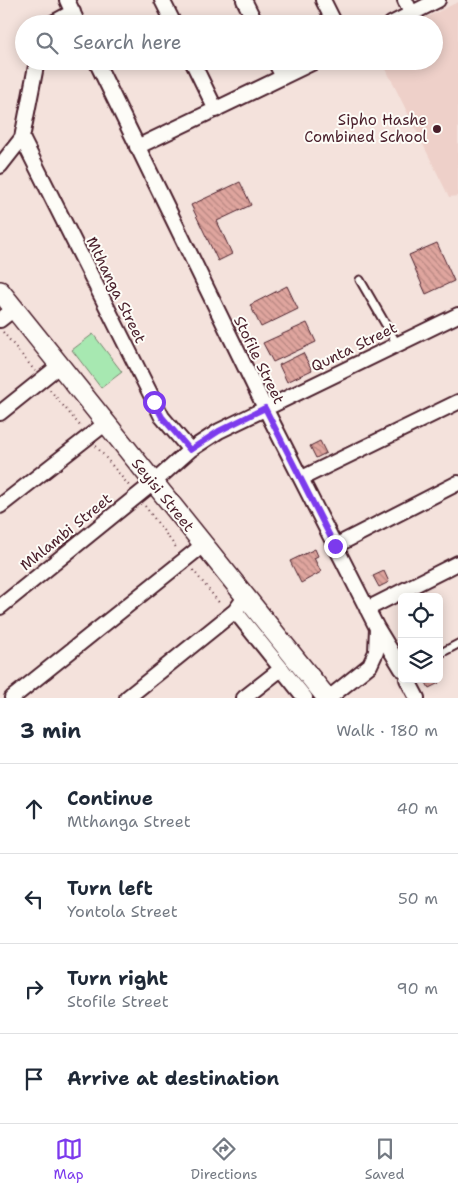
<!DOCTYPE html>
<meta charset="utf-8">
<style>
:root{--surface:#fff;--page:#f6f6f7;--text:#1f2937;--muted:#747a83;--line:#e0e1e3;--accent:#7c3aed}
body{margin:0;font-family:"Shantell Sans",sans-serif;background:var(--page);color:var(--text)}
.controls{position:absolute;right:15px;bottom:15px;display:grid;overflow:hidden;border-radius:8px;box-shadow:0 2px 12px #0003}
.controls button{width:45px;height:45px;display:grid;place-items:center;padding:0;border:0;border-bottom:1px solid var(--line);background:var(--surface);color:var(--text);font:25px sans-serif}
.stop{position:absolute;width:15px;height:15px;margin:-11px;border:4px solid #7c3aed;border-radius:50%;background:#fff}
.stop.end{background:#7c3aed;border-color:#fff;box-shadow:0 1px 5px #0008}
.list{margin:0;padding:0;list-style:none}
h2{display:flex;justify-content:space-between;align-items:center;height:65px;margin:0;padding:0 20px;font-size:21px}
h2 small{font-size:16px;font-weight:400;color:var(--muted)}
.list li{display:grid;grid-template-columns:32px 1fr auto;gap:15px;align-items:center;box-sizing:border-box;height:90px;padding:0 20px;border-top:1px solid var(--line)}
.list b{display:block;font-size:19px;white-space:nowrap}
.list p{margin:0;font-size:16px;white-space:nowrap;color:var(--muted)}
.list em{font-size:16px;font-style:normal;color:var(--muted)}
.icon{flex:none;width:28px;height:28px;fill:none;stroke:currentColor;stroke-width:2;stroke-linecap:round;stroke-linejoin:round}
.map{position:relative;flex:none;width:458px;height:698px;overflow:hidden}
.search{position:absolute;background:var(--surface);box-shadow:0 2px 12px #0003;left:15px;right:15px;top:15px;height:55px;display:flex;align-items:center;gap:12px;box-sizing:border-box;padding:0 18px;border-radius:28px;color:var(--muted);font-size:19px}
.sheet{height:425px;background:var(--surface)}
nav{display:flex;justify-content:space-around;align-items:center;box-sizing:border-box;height:70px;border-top:1px solid var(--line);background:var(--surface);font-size:14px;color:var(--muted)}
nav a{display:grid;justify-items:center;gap:2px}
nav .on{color:var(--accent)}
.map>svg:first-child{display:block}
</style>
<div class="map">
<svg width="458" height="698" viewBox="0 0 458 698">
<defs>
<pattern id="building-back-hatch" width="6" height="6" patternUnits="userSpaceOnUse" patternTransform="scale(1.25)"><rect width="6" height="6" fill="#dfa59e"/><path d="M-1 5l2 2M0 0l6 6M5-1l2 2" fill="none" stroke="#b78681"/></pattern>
</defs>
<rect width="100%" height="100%" fill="#f4e2dc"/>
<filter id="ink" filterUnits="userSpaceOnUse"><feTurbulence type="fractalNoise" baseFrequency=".02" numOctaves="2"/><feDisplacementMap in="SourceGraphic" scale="10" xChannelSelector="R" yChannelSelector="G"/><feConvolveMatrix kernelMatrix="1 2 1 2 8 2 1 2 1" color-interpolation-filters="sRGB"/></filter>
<g filter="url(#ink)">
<path fill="#eed0c9" d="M458,2V196L449,197L382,61H434V24H413Z"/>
<path fill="#a7e8b1" stroke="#78846e" d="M93,334L122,372L101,388L72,350Z"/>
<path fill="url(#building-back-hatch)" stroke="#4a1f2b" d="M240,182L251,205L217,221L232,254L218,261L191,205Z
M437,243L454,281L426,294L409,255Z
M287,286L298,309L261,327L250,305Z
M307,323L316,342L273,362L263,343Z
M303,353L312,370L287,382L279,365Z
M320,441L326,453L316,458L310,446Z
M315,549L318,556L314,558L321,572L301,583L290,561Z
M384,571L389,582L379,587L373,576Z
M424,679H437L439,683L429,688Z"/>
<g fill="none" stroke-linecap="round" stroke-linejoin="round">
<defs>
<path id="lane" d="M360,280L397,344
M439,654L458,644"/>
<path id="street" d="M67,0L78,24
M162,0L174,24
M244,0L256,24
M323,0L335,24
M405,0L411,13
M51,24L73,12
M391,24L438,0
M96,61L265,408L377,628L402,669
M192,61L216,110
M275,61L283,77
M22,138L162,417L190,450
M137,147L316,61
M0,166L22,138L37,61
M0,320L14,309
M0,413L60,365
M302,478L458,402
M0,506L106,423
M335,546L458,483
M0,607L153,483L190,450L219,431L458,315
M367,609L458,563
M235,611L305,698
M407,679L417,698
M12,698L203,545
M127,698L235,611L246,596
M244,698L281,669
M329,698L370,665L376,652L377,628"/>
<path id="secondary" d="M0,291L327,698"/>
</defs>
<use href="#lane" stroke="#4a1f2b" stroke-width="11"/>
<use href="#street" stroke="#4a1f2b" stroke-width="18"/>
<use href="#secondary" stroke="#4a1f2b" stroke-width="22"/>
<path stroke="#4a1f2b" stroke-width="2" stroke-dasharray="1 4" stroke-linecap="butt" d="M3,332L35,371
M50,390L81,427
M96,446L130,487
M145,506L178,550
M193,570L221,605"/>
<use href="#lane" stroke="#fdfcf7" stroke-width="7"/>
<use href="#street" stroke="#fdfcf7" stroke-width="14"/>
<use href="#secondary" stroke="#fdfcf7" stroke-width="19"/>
</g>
</g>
<g fill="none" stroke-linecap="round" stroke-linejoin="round" filter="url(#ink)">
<path stroke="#7c3aed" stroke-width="6" d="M154,402L162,417L190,450L219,431L265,408L335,546"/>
</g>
<circle fill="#4a1f2b" stroke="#fdfcf7" stroke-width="2" cx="437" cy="129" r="5"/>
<g text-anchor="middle" stroke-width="4" stroke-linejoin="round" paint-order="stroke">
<g font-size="15" fill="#4a1f2b" stroke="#fdfcf7" text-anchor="end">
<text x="427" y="125">Sipho Hashe<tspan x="427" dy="17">Combined School</tspan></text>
</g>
<g font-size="15" fill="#4a1f2b" stroke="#fdfcf7">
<text transform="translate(116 290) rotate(64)" y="5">Mthanga Street</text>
<text transform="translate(354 347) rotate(-26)" y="5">Qunta Street</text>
<text transform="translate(259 360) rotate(64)" y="5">Stofile Street</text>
<text transform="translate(163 495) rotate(51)" y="5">Seyisi Street</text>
<text transform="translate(66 532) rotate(-39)" y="5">Mhlambi Street</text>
</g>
</g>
</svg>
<div class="controls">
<button><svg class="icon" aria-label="locate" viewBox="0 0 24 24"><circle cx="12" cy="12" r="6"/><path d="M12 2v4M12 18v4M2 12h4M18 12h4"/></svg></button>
<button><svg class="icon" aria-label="layers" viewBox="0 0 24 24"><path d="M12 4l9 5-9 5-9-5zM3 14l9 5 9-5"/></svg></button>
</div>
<div class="stop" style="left:154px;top:402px"></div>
<div class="stop end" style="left:335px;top:546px"></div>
<div class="search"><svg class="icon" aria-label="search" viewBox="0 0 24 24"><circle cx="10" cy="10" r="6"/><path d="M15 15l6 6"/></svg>Search here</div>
</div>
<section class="sheet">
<h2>3 min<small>Walk · 180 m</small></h2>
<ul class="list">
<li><svg class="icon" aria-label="ahead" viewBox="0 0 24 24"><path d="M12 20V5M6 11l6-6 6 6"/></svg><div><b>Continue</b><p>Mthanga Street</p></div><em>40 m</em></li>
<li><svg class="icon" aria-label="left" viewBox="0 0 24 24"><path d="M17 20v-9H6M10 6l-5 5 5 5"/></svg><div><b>Turn left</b><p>Yontola Street</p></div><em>50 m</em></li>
<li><svg class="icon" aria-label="right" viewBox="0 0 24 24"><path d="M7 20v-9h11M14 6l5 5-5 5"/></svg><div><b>Turn right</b><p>Stofile Street</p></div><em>90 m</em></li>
<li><svg class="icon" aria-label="arrive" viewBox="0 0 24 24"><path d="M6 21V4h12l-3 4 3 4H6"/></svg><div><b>Arrive at destination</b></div></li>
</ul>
</section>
<nav>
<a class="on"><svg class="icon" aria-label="map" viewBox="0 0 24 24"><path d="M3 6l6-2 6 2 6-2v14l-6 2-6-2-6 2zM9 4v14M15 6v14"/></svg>Map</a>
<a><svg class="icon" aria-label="directions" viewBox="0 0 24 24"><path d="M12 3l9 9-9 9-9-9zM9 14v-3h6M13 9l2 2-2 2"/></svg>Directions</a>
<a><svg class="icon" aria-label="saved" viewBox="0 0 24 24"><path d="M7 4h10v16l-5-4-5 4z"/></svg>Saved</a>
</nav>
